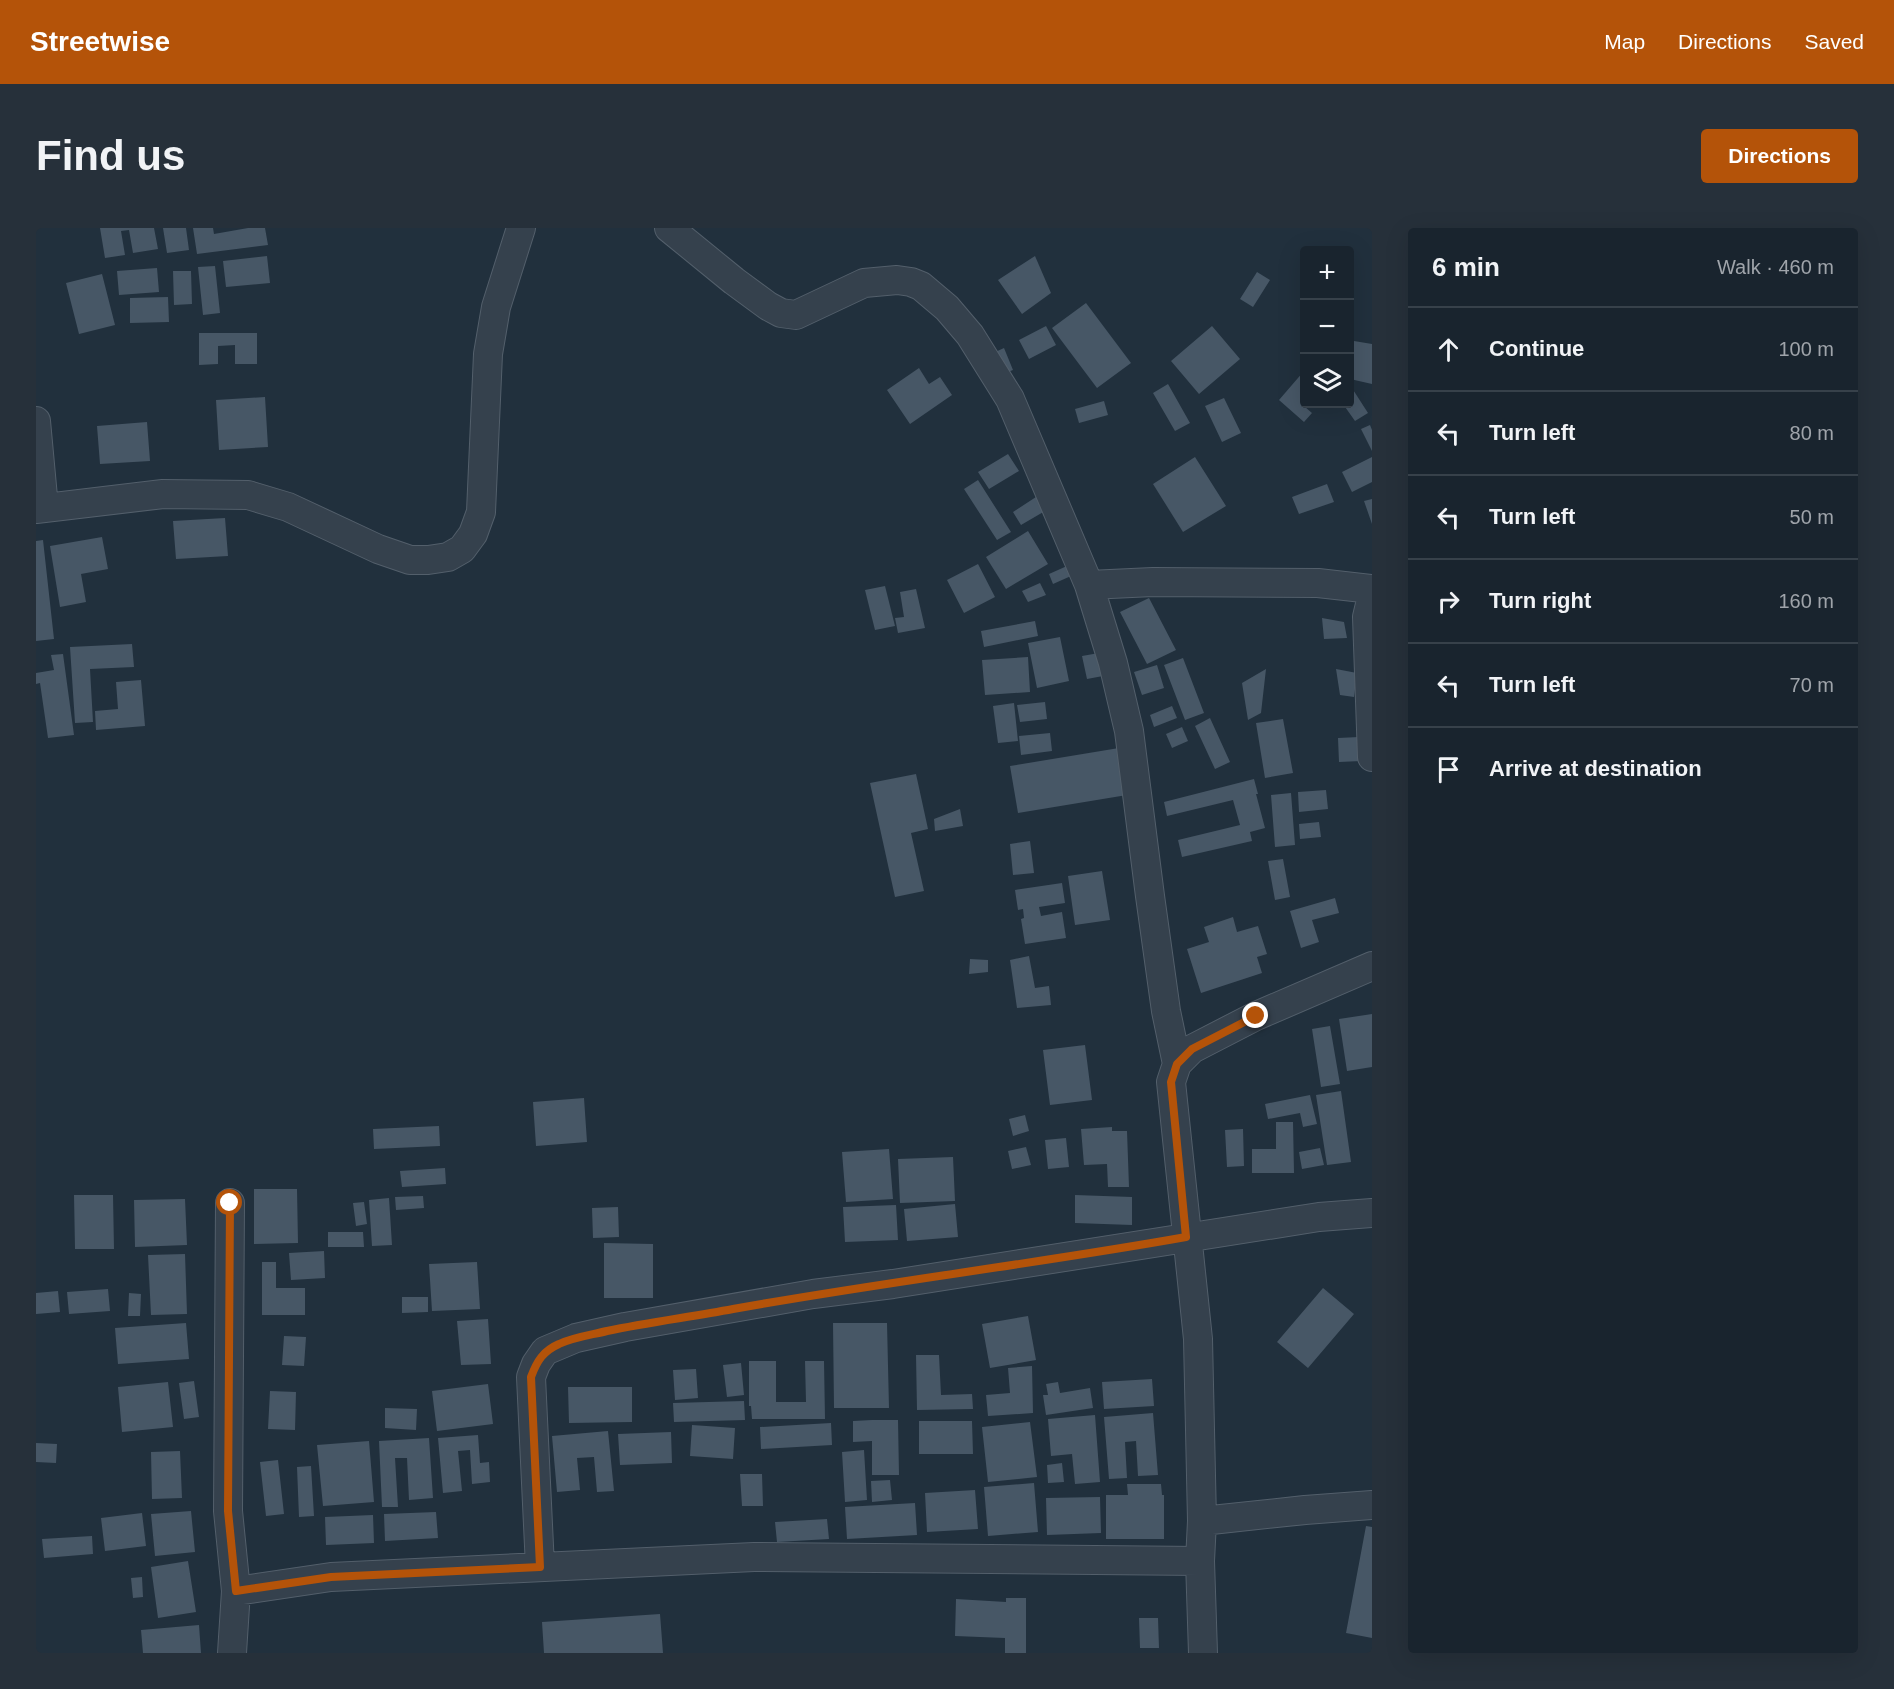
<!DOCTYPE html>
<meta charset="utf-8">
<style>
:root{--surface:#19242e;--page:#26303a;--text:#f1f3f6;--muted:#9fa4aa;--line:#37414a;--accent:#b45309}
body{margin:0;font-family:Helvetica,sans-serif;background:var(--page);color:var(--text)}
.controls{position:absolute;right:18px;top:18px;display:grid;overflow:hidden;border-radius:6px;box-shadow:0 6px 24px #0002}
.controls button{width:54px;height:54px;display:grid;place-items:center;padding:0;border:0;border-bottom:2px solid var(--line);background:var(--surface);color:var(--text);font:30px sans-serif}
.stop{position:absolute;width:18px;height:18px;margin:-14px;border:4px solid #b45309;border-radius:50%;background:#fff}
.stop.end{background:#b45309;border-color:#fff;box-shadow:0 2px 6px #0008}
.list{margin:0;padding:0;list-style:none}
h2{display:flex;justify-content:space-between;align-items:center;height:78px;margin:0;padding:0 24px;font-size:26px}
h2 small{font-size:20px;font-weight:400;color:var(--muted)}
.list li{display:grid;grid-template-columns:39px 1fr auto;gap:18px;align-items:center;box-sizing:border-box;height:84px;padding:0 24px;border-top:2px solid var(--line)}
.list b{display:block;font-size:22px;white-space:nowrap}
.list em{font-size:20px;font-style:normal;color:var(--muted)}
.icon{flex:none;width:33px;height:33px;fill:none;stroke:currentColor;stroke-width:2;stroke-linecap:round;stroke-linejoin:round}
.map{position:relative;flex:none;width:1336px;height:1425px;overflow:hidden;border-radius:6px}
header{display:flex;align-items:center;gap:36px;box-sizing:border-box;height:84px;padding:0 30px;background:var(--accent);color:#fff}
header strong{font-size:28px}
nav{display:flex;gap:33px;margin-inline-start:auto;font-size:21px}
.intro{display:flex;align-items:center;justify-content:space-between;box-sizing:border-box;height:144px;padding:0 36px}
h1{margin:0;font-size:42px}
.button{padding:15px 27px;border-radius:6px;background:var(--accent);color:#fff;font-size:21px;font-weight:700}
main{display:flex;gap:36px;padding:0 36px}
aside{flex:1;background:var(--surface);border-radius:6px;box-shadow:0 6px 24px #0002}
.map>svg:first-child{display:block}
</style>
<header>
<strong>Streetwise</strong>
<nav><a>Map</a><a>Directions</a><a>Saved</a></nav>
</header>
<div class="intro"><h1>Find us</h1><a class="button">Directions</a></div>
<main>
<div class="map">
<svg width="1336" height="1425" viewBox="0 0 1336 1425">
<rect width="100%" height="100%" fill="#21303d"/>
<path fill="#475766" d="M64,0H118L122,21L97,25L93,2L85,3L89,27L69,30Z
M127,0H150L153,22L131,25Z
M157,0H177L178,6L212,0H229L232,17L161,26Z
M231,28L234,55L190,59L187,33Z
M999,28L1015,65L986,86L962,52Z
M179,38L184,85L167,87L162,39Z
M121,40L123,64L83,67L81,43Z
M137,43H155L156,76L138,77Z
M1221,44L1234,52L1217,79L1204,71Z
M66,46L79,97L43,106L30,55Z
M132,69L133,94L94,95V70Z
M1050,75L1095,135L1061,160L1016,100Z
M1010,98L1020,117L993,131L983,112Z
M1176,98L1204,131L1163,166L1135,133Z
M163,105H221V136H199V117L182,118V136L163,137Z
M1318,113L1336,116V156L1314,151V138Z
M968,120L977,142L964,147L955,126Z
M883,140L893,156L904,149L916,167L874,196L851,162Z
M1268,143V176H1272L1269,179L1276,185L1268,194L1243,172Z
M1132,156L1154,195L1139,203L1117,165Z
M1314,157L1332,185L1319,193L1307,176H1314Z
M229,169L232,219L183,222L180,172Z
M1188,170L1205,205L1186,214L1169,178Z
M1068,173L1072,187L1043,195L1039,181Z
M111,194L114,233L64,236L61,198Z
M1334,197L1336,202V223L1325,201Z
M972,226L983,243L953,261L942,244Z
M1159,229L1190,278L1147,304L1117,256Z
M1336,229V254L1316,264L1306,244Z
M942,252L975,304L961,312L928,261Z
M1291,256L1298,274L1263,286L1256,269Z
M1000,269L1009,283L985,297L977,284Z
M1336,271V296L1328,273Z
M189,290L192,328L140,331L137,293Z
M992,303L1012,336L970,361L950,329Z
M66,309L72,341L45,346L50,374L24,379L14,318Z
M7,312L18,411L0,413V313Z
M942,336L959,369L928,385L911,352Z
M1031,338L1035,348L1017,356L1013,346Z
M1004,355L1010,367L992,374L986,363Z
M849,358L859,398L839,402L829,362Z
M880,361L889,400L862,405L859,390L868,389L864,364Z
M1113,370L1140,422L1111,436L1084,384Z
M1286,390L1308,394L1311,410L1288,411Z
M999,393L1002,408L948,419L945,403Z
M1024,409L1033,453L1001,460L992,415Z
M96,416L98,439L54,441L57,494L39,495L34,419Z
M1063,425L1067,448L1051,451L1046,428Z
M27,426L38,507L12,510L4,455L0,456V445L18,442L15,427Z
M992,429L994,464L949,467L946,432Z
M1147,430L1168,485L1149,492L1128,437Z
M1121,437L1128,460L1106,467L1098,444Z
M1230,441L1225,485L1212,492L1206,455Z
M1300,441L1321,445L1318,469L1304,467Z
M105,452L109,498L60,502L59,483L82,481L80,454Z
M1009,474L1011,491L984,494L981,477Z
M978,475L982,513L962,515L957,478Z
M1136,478L1141,490L1118,499L1114,487Z
M1174,490L1194,534L1179,541L1159,498Z
M1247,491L1257,545L1229,550L1220,495Z
M1146,499L1152,513L1136,520L1130,506Z
M1014,505L1016,523L985,527L983,508Z
M1323,509L1325,533L1303,534L1302,510Z
M1083,520L1091,567L982,585L974,538Z
M880,546L892,601L875,605L888,663L859,669L834,555Z
M1218,551L1222,566H1220L1229,600L1214,604L1216,613L1146,629L1142,612L1204,597L1197,572L1131,588L1128,574Z
M1290,562L1292,581L1263,584L1262,564Z
M1255,565L1259,617L1239,619L1235,567Z
M924,581L927,598L899,603L898,591Z
M1283,594L1285,609L1264,611L1263,596Z
M994,613L998,645L977,647L974,616Z
M1247,631L1254,669L1239,672L1232,633Z
M1066,643L1074,692L1039,697L1032,648Z
M1026,655L1029,675L1003,679L1005,688L1026,684L1030,710L989,716L985,691L988,690L987,681L982,682L979,662Z
M1299,670L1303,685L1276,692L1283,714L1265,720L1254,683Z
M1197,689L1201,704L1222,698L1231,726L1221,729L1226,745L1165,765L1151,721L1173,714L1168,699Z
M993,728L999,760L1013,758L1015,777L981,780L974,732Z
M934,731L952,732V744L933,746Z
M1336,786V839L1311,843L1303,791Z
M1294,798L1304,856L1285,859L1276,801Z
M1049,817L1056,872L1014,877L1007,822Z
M1305,863L1315,934L1291,937L1280,867Z
M1274,867L1281,896L1267,899L1264,885L1232,891L1229,876Z
M548,870L551,914L500,918L497,874Z
M989,887L993,903L977,908L973,891Z
M1240,894H1257L1258,945H1216V921H1240Z
M403,898L404,918L338,921L337,901Z
M1076,899V903H1091L1093,959H1072L1071,936L1048,937L1045,901Z
M1207,901L1208,938L1191,939L1189,902Z
M1030,910L1033,939L1012,941L1009,912Z
M990,919L995,937L976,941L972,923Z
M1284,920L1288,937L1266,941L1263,924Z
M853,921L857,971L810,974L806,924Z
M917,929L919,973L864,975L862,931Z
M409,940L410,956L366,959L364,943Z
M218,961H261L262,1015L218,1016Z
M38,967H77L78,1021H39Z
M1039,967L1096,969V997L1039,995Z
M387,968L388,980L360,982L359,969Z
M353,970L356,1017L336,1018L333,972Z
M149,971L151,1017L99,1019L98,972Z
M328,974L331,996L320,998L317,975Z
M919,976L922,1009L871,1013L868,981Z
M860,977L862,1012L809,1014L807,979Z
M582,979L583,1009L557,1010L556,980Z
M292,1004H327L328,1019H292Z
M568,1015L617,1016V1070H568Z
M288,1023L289,1050L255,1052L253,1025Z
M149,1026L151,1086L115,1087L112,1027Z
M226,1034H240V1060H269V1087H226Z
M441,1034L444,1081L396,1083L393,1036Z
M1287,1060L1318,1086L1272,1140L1241,1114Z
M72,1061L74,1083L33,1086L31,1064Z
M22,1063L24,1084L0,1086V1065Z
M93,1065L105,1066L104,1088H92Z
M366,1069H392V1084L366,1085Z
M992,1088L1000,1132L954,1140L946,1096Z
M452,1091L455,1136L425,1137L421,1093Z
M150,1095L153,1131L82,1136L79,1100Z
M797,1095H851L853,1180H798Z
M248,1108L270,1109L268,1138L246,1137Z
M880,1127H903L905,1167L936,1166L937,1181L881,1182Z
M713,1133H740V1174H770L769,1133H788L789,1191H716L715,1178H713Z
M705,1135L708,1167L691,1169L687,1137Z
M996,1138L997,1185L952,1188L950,1167L974,1165L972,1140Z
M660,1141L662,1170L639,1172L637,1142Z
M1116,1151L1118,1178L1068,1181L1066,1154Z
M158,1153L163,1189L148,1191L143,1155Z
M132,1154L137,1199L86,1204L82,1159Z
M1022,1154L1024,1165L1054,1160L1057,1180L1010,1187L1007,1167H1012L1010,1156Z
M452,1156L457,1196L401,1203L396,1163Z
M532,1159H596V1194L533,1195Z
M234,1163L260,1164L259,1202L232,1201Z
M708,1173L709,1192L638,1194L637,1175Z
M349,1180L381,1181L380,1202L349,1200Z
M1117,1185L1122,1247L1102,1248L1100,1213L1089,1214L1091,1250L1073,1251L1068,1189Z
M1059,1187L1064,1254L1039,1256L1036,1226L1015,1228L1012,1191Z
M836,1192H862L863,1247H836V1213L817,1214V1193Z
M883,1193H936L937,1226H883Z
M994,1194L1001,1249L952,1254L946,1199Z
M795,1195L796,1217L725,1221L724,1199Z
M656,1197L699,1200L697,1231L654,1228Z
M572,1203L578,1263L561,1264L558,1229L541,1230L544,1262L521,1264L516,1208Z
M635,1204L636,1235L584,1237L582,1206Z
M442,1207L444,1235L453,1234L454,1254L436,1256L434,1222L422,1223L426,1263L407,1265L402,1210Z
M393,1210L397,1270L373,1272L371,1230H359L362,1279H346L343,1213Z
M333,1213L338,1274L287,1278L281,1217Z
M0,1215L21,1216L20,1235L0,1234Z
M828,1222L831,1272L809,1274L806,1224Z
M144,1223L146,1270L116,1271L115,1224Z
M242,1232L248,1286L230,1288L224,1234Z
M1026,1235L1028,1254L1012,1255L1011,1237Z
M275,1238L278,1288L263,1289L261,1239Z
M704,1246H726L727,1278H706Z
M854,1252L856,1272L836,1274L835,1253Z
M998,1255L1002,1304L952,1308L948,1259Z
M1091,1256H1125L1126,1267H1128V1311H1070V1267H1092Z
M939,1262L942,1301L891,1304L889,1265Z
M1064,1269L1065,1305L1011,1307L1010,1270Z
M879,1275L881,1307L811,1311L809,1279Z
M155,1283L159,1324L119,1328L115,1286Z
M400,1284L402,1310L349,1313L348,1286Z
M106,1285L110,1318L69,1323L65,1290Z
M337,1287L338,1315L290,1317L289,1289Z
M791,1291L793,1311L741,1314L739,1294Z
M1330,1298L1336,1299V1410L1310,1405Z
M56,1308L57,1326L8,1330L6,1311Z
M152,1333L160,1384L122,1390L115,1339Z
M106,1349L107,1369L97,1370L95,1350Z
M970,1370H990V1425H969V1410L919,1408L920,1371L970,1374Z
M624,1386L627,1425H508L506,1394Z
M1103,1390H1122L1123,1420H1104Z
M163,1397L165,1425H107L105,1402Z"/>
<g fill="none" stroke-linecap="round" stroke-linejoin="round">
<defs>
<path id="street" d="M633,0L698,53L732,78L745,85L760,87L828,55L861,52L875,54L885,58L911,80L934,107L974,171L1053,357L1077,435L1093,503L1114,668L1130,783L1141,836
M0,193L8,280
M0,281L127,266L212,267L252,279L342,321L374,332H392L412,329L426,321L437,306L445,284L452,126L460,79L485,0
M1053,357L1117,354L1282,355L1336,361
M1336,368L1331,389L1336,529
M194,975L192,1283L200,1363L196,1425
M1166,1293L1269,1282L1336,1277
M504,1339L495,1149L500,1136L509,1123L540,1110L589,1099L777,1066L857,1056L1283,989L1336,985
M200,1363L295,1349L718,1329L1164,1333
M1167,1425L1164,1333L1166,1293L1162,1111L1135,854L1141,836L1156,821L1220,788L1336,738"/>
</defs>
<use href="#street" stroke="#535f6b" stroke-width="30"/>
<use href="#street" stroke="#35414d" stroke-width="28"/>
</g>
<g fill="none" stroke-linecap="round" stroke-linejoin="round">
<path stroke="#b45309" stroke-width="8" d="M194,975L192,1283L200,1363L295,1349L504,1339L495,1149C501,1133 507,1123 523,1116C538,1109 555,1107 571,1103C613,1094 655,1089 697,1081C847,1054 999,1036 1150,1009L1135,854L1141,836L1156,821L1220,788"/>
</g>
</svg>
<div class="controls">
<button>+</button>
<button>−</button>
<button><svg class="icon" aria-label="layers" viewBox="0 0 24 24"><path d="M12 4l9 5-9 5-9-5zM3 14l9 5 9-5"/></svg></button>
</div>
<div class="stop" style="left:194px;top:975px"></div>
<div class="stop end" style="left:1220px;top:788px"></div>
</div>
<aside>
<h2>6 min<small>Walk · 460 m</small></h2>
<ul class="list">
<li><svg class="icon" aria-label="ahead" viewBox="0 0 24 24"><path d="M12 20V5M6 11l6-6 6 6"/></svg><div><b>Continue</b></div><em>100 m</em></li>
<li><svg class="icon" aria-label="left" viewBox="0 0 24 24"><path d="M17 20v-9H6M10 6l-5 5 5 5"/></svg><div><b>Turn left</b></div><em>80 m</em></li>
<li><svg class="icon" aria-label="left" viewBox="0 0 24 24"><path d="M17 20v-9H6M10 6l-5 5 5 5"/></svg><div><b>Turn left</b></div><em>50 m</em></li>
<li><svg class="icon" aria-label="right" viewBox="0 0 24 24"><path d="M7 20v-9h11M14 6l5 5-5 5"/></svg><div><b>Turn right</b></div><em>160 m</em></li>
<li><svg class="icon" aria-label="left" viewBox="0 0 24 24"><path d="M17 20v-9H6M10 6l-5 5 5 5"/></svg><div><b>Turn left</b></div><em>70 m</em></li>
<li><svg class="icon" aria-label="arrive" viewBox="0 0 24 24"><path d="M6 21V4h12l-3 4 3 4H6"/></svg><div><b>Arrive at destination</b></div></li>
</ul>
</aside>
</main>
